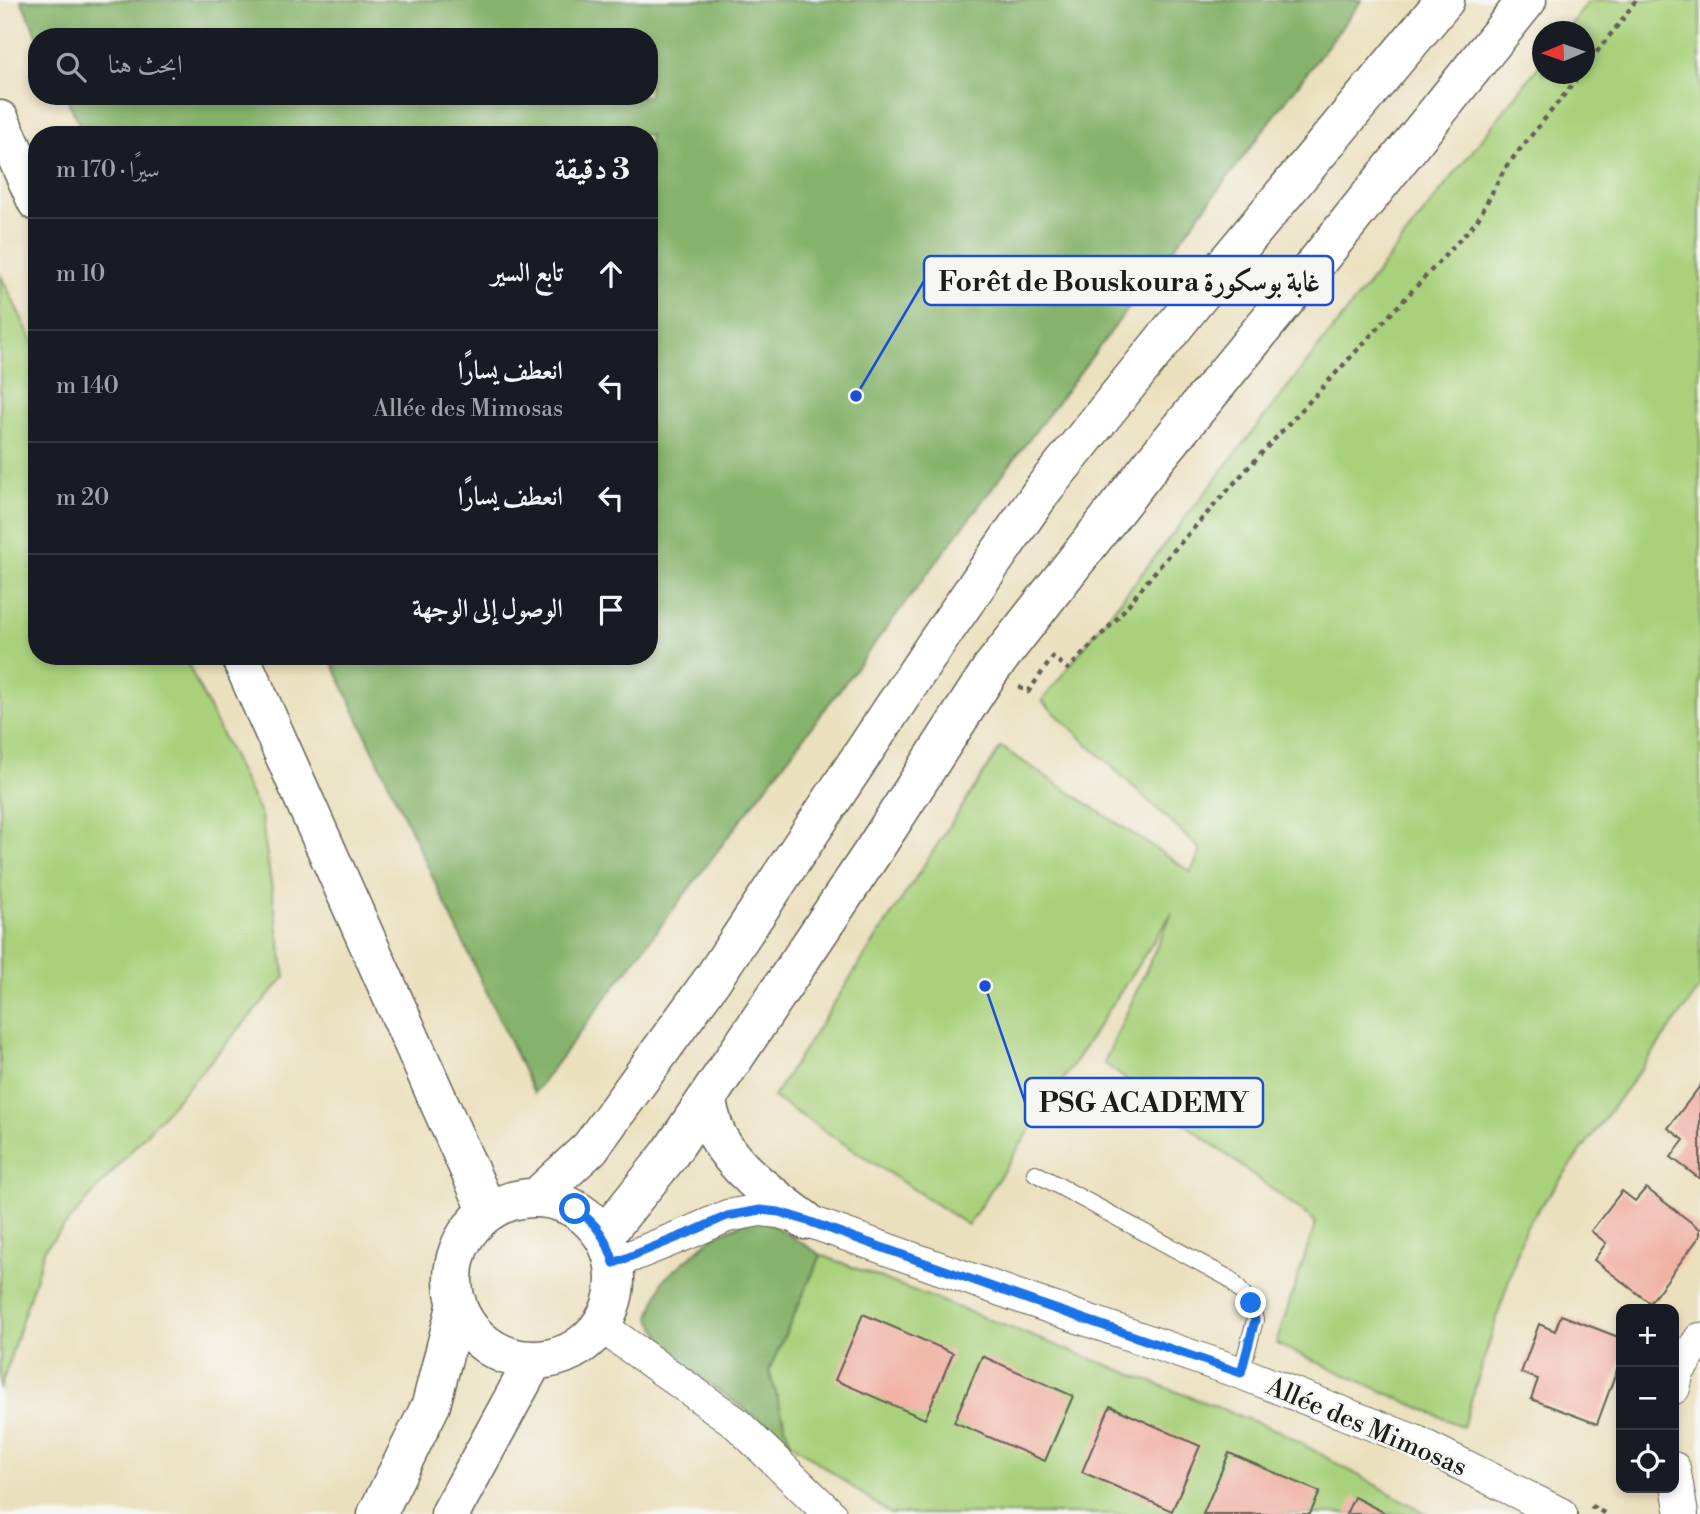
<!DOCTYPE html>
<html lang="ar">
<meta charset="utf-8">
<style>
:root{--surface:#171b24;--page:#20242c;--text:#f1f3f6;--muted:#9ea1a6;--line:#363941}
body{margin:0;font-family:"Libre Bodoni",Amiri,serif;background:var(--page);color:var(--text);direction:rtl}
.controls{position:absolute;right:21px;bottom:21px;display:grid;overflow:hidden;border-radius:14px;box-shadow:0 4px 10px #0003}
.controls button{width:63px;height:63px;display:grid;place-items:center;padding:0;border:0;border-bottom:2px solid var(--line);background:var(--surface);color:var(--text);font:35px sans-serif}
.compass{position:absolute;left:1532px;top:21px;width:63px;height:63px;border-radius:50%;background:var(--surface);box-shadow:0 4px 10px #0003;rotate:268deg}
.stop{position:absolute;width:21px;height:21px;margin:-16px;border:5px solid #1a73e8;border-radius:50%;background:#fff}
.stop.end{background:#1a73e8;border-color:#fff;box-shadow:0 2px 7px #0008}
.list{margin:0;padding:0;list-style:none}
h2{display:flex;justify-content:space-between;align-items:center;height:91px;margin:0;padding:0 28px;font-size:30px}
h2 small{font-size:23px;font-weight:400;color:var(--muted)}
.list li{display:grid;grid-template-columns:46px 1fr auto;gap:21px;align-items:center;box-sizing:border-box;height:112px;padding:0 28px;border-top:2px solid var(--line)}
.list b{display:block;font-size:26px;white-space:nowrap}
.list p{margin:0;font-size:23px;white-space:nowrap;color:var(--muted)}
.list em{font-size:23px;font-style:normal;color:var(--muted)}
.icon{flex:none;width:38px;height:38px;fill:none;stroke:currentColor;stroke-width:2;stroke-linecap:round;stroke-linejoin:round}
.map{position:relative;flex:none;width:1700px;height:1514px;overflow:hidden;direction:ltr}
.search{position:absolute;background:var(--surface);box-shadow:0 4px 10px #0003;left:28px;top:28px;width:630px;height:77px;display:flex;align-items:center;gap:18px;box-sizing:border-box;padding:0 24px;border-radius:28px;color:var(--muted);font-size:26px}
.panel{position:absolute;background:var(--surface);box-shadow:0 4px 10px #0003;left:28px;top:126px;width:630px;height:539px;border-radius:28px;direction:rtl}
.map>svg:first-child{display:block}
</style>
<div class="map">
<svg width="1700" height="1514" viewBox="0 0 1700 1514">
<rect width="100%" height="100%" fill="#f6f6f2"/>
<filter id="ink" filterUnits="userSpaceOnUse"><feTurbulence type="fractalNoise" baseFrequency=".0143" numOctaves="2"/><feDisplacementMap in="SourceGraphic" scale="14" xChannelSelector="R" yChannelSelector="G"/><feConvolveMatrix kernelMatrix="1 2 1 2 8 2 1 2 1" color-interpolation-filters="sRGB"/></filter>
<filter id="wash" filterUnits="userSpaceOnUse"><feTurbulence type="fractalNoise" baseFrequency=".00686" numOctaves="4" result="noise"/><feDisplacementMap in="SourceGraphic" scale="28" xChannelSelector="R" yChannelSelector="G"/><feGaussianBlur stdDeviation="1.57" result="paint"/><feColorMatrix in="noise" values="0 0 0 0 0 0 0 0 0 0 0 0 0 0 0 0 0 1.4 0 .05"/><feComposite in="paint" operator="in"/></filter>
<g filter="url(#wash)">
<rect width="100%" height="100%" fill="#ebe0be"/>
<path fill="#a9d17c" stroke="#62764c" stroke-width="2" d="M1590,0H1700V988L1525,1228L1463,1427L1276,1344L1316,1222L1104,1063L1172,913L968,1225L773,1097L1001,747L1191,872L1201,850L1042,701L1542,62V74H1584V32L1566,31Z
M0,274L37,350V656H184L261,816L285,977L45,1248L0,1390Z
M821,1255L1279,1431L1427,1514H890L790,1442L769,1370Z"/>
<path fill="#86b36c" stroke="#516844" stroke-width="2" d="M21,0H1362L534,1093L329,656H649V135H84L66,96H649V37H38Z
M758,1216L821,1255L769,1370L790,1442L673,1358L650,1317L663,1280L713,1237Z"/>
<g id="blocks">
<path fill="#f1b2a5" d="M1700,1086V1179L1671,1157L1684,1140L1668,1128Z
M1646,1188L1700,1229V1236L1650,1303L1594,1260L1606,1243L1591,1231L1622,1191L1635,1201Z
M863,1314L953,1353L925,1419L835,1380Z
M1561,1315L1621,1338V1359L1597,1424L1531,1399L1538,1379L1521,1373L1539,1324L1555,1331Z
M982,1356L1073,1396L1045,1461L954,1422Z
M1110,1406L1200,1446L1172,1511L1082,1472Z
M1229,1453L1320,1492L1310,1514H1203Z
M1354,1497L1387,1514H1346Z"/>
</g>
</g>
<g filter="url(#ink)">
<use href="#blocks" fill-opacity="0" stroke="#646155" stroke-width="2"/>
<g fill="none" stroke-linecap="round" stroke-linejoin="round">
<defs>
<path id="service" d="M1035,1173L1230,1279L1251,1303L1255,1320L1241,1373"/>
<path id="minor" d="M614,1263L691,1232L727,1216L760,1210L779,1212L805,1220L1029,1300L1241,1373L1417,1442L1561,1514
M601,1326L735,1422L830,1514
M1674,1388L1678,1372L1700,1339
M1674,1468L1682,1514"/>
<path id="tertiary" d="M0,120L37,202
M240,656L488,1212
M706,1100C710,1112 712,1126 718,1137C736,1171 774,1197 805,1220
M537,1197L590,1148L712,980L937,642L1045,487L1194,302L1445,0
M453 1279a81 81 0 1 1 162 0a81 81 0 1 1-162 0Z
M604,1236L669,1155L872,853L991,669L1150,466L1316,263L1527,0
M377,1514L431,1405L457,1303
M450,1514L534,1360"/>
</defs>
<use href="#service" stroke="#646155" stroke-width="18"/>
<use href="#minor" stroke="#646155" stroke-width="34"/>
<use href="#tertiary" stroke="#646155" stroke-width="41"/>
<path stroke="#646155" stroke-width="4.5" stroke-dasharray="5 5" stroke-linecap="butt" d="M1584,68L1622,20L1636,0
M1019,687L1028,692L1053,657L1068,669L1115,621L1158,568L1245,471L1477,221L1505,168L1581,74
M1591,1506L1606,1514"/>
<use href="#service" stroke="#fff" stroke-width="16"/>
<use href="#minor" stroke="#fff" stroke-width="32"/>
<use href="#tertiary" stroke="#fff" stroke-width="38"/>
</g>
</g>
<g fill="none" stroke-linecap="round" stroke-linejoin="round" filter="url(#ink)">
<path stroke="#1a73e8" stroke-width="9" d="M575,1209C596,1222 607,1239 614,1263L691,1232L727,1216L760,1210L779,1212L805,1220L1029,1300L1241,1373L1255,1320L1251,1303"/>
</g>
<g text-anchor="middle" stroke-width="5" stroke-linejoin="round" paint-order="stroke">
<g font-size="26" fill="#1c1c1c" stroke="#f6f6f2">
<text transform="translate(1367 1426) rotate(23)" y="9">Allée des Mimosas</text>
</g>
</g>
<path fill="none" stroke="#1d4ed8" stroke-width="2.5" d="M856 396L924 281M985 986L1025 1102"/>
<g fill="#1d4ed8" stroke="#f6f6f2" stroke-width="2.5">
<circle cx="856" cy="396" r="7"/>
<circle cx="985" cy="986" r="7"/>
</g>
<g fill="#f6f6f2" stroke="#1d4ed8" stroke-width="2.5">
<rect x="924" y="256" width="409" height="49" rx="7"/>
<rect x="1025" y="1078" width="238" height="49" rx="7"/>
</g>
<g font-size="28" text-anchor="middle" font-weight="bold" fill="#1c1c1c">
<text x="1129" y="291">Forêt de Bouskoura غابة بوسكورة</text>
<text x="1144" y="1112">PSG ACADEMY</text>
</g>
</svg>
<div class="controls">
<button>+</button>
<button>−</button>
<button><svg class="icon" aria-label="locate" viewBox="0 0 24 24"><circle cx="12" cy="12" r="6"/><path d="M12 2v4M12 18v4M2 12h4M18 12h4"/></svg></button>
</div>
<svg class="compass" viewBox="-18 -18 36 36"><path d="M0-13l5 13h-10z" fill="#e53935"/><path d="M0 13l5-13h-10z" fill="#9ea1a6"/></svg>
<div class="stop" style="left:575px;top:1209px"></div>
<div class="stop end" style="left:1251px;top:1303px"></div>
<div class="search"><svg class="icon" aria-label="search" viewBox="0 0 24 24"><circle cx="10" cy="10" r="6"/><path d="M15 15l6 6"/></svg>ابحث هنا</div>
<section class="panel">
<h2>3 دقيقة<small>سيرًا · 170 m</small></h2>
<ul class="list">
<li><svg class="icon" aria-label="ahead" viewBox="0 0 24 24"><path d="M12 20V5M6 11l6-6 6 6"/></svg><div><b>تابع السير</b></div><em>10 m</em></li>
<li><svg class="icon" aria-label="left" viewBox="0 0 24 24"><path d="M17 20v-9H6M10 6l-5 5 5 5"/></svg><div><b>انعطف يسارًا</b><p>Allée des Mimosas</p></div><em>140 m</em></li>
<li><svg class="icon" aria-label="left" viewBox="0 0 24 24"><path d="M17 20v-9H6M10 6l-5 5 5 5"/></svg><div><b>انعطف يسارًا</b></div><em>20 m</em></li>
<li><svg class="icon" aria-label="arrive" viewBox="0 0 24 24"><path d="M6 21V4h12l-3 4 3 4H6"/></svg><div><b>الوصول إلى الوجهة</b></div></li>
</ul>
</section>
</div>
